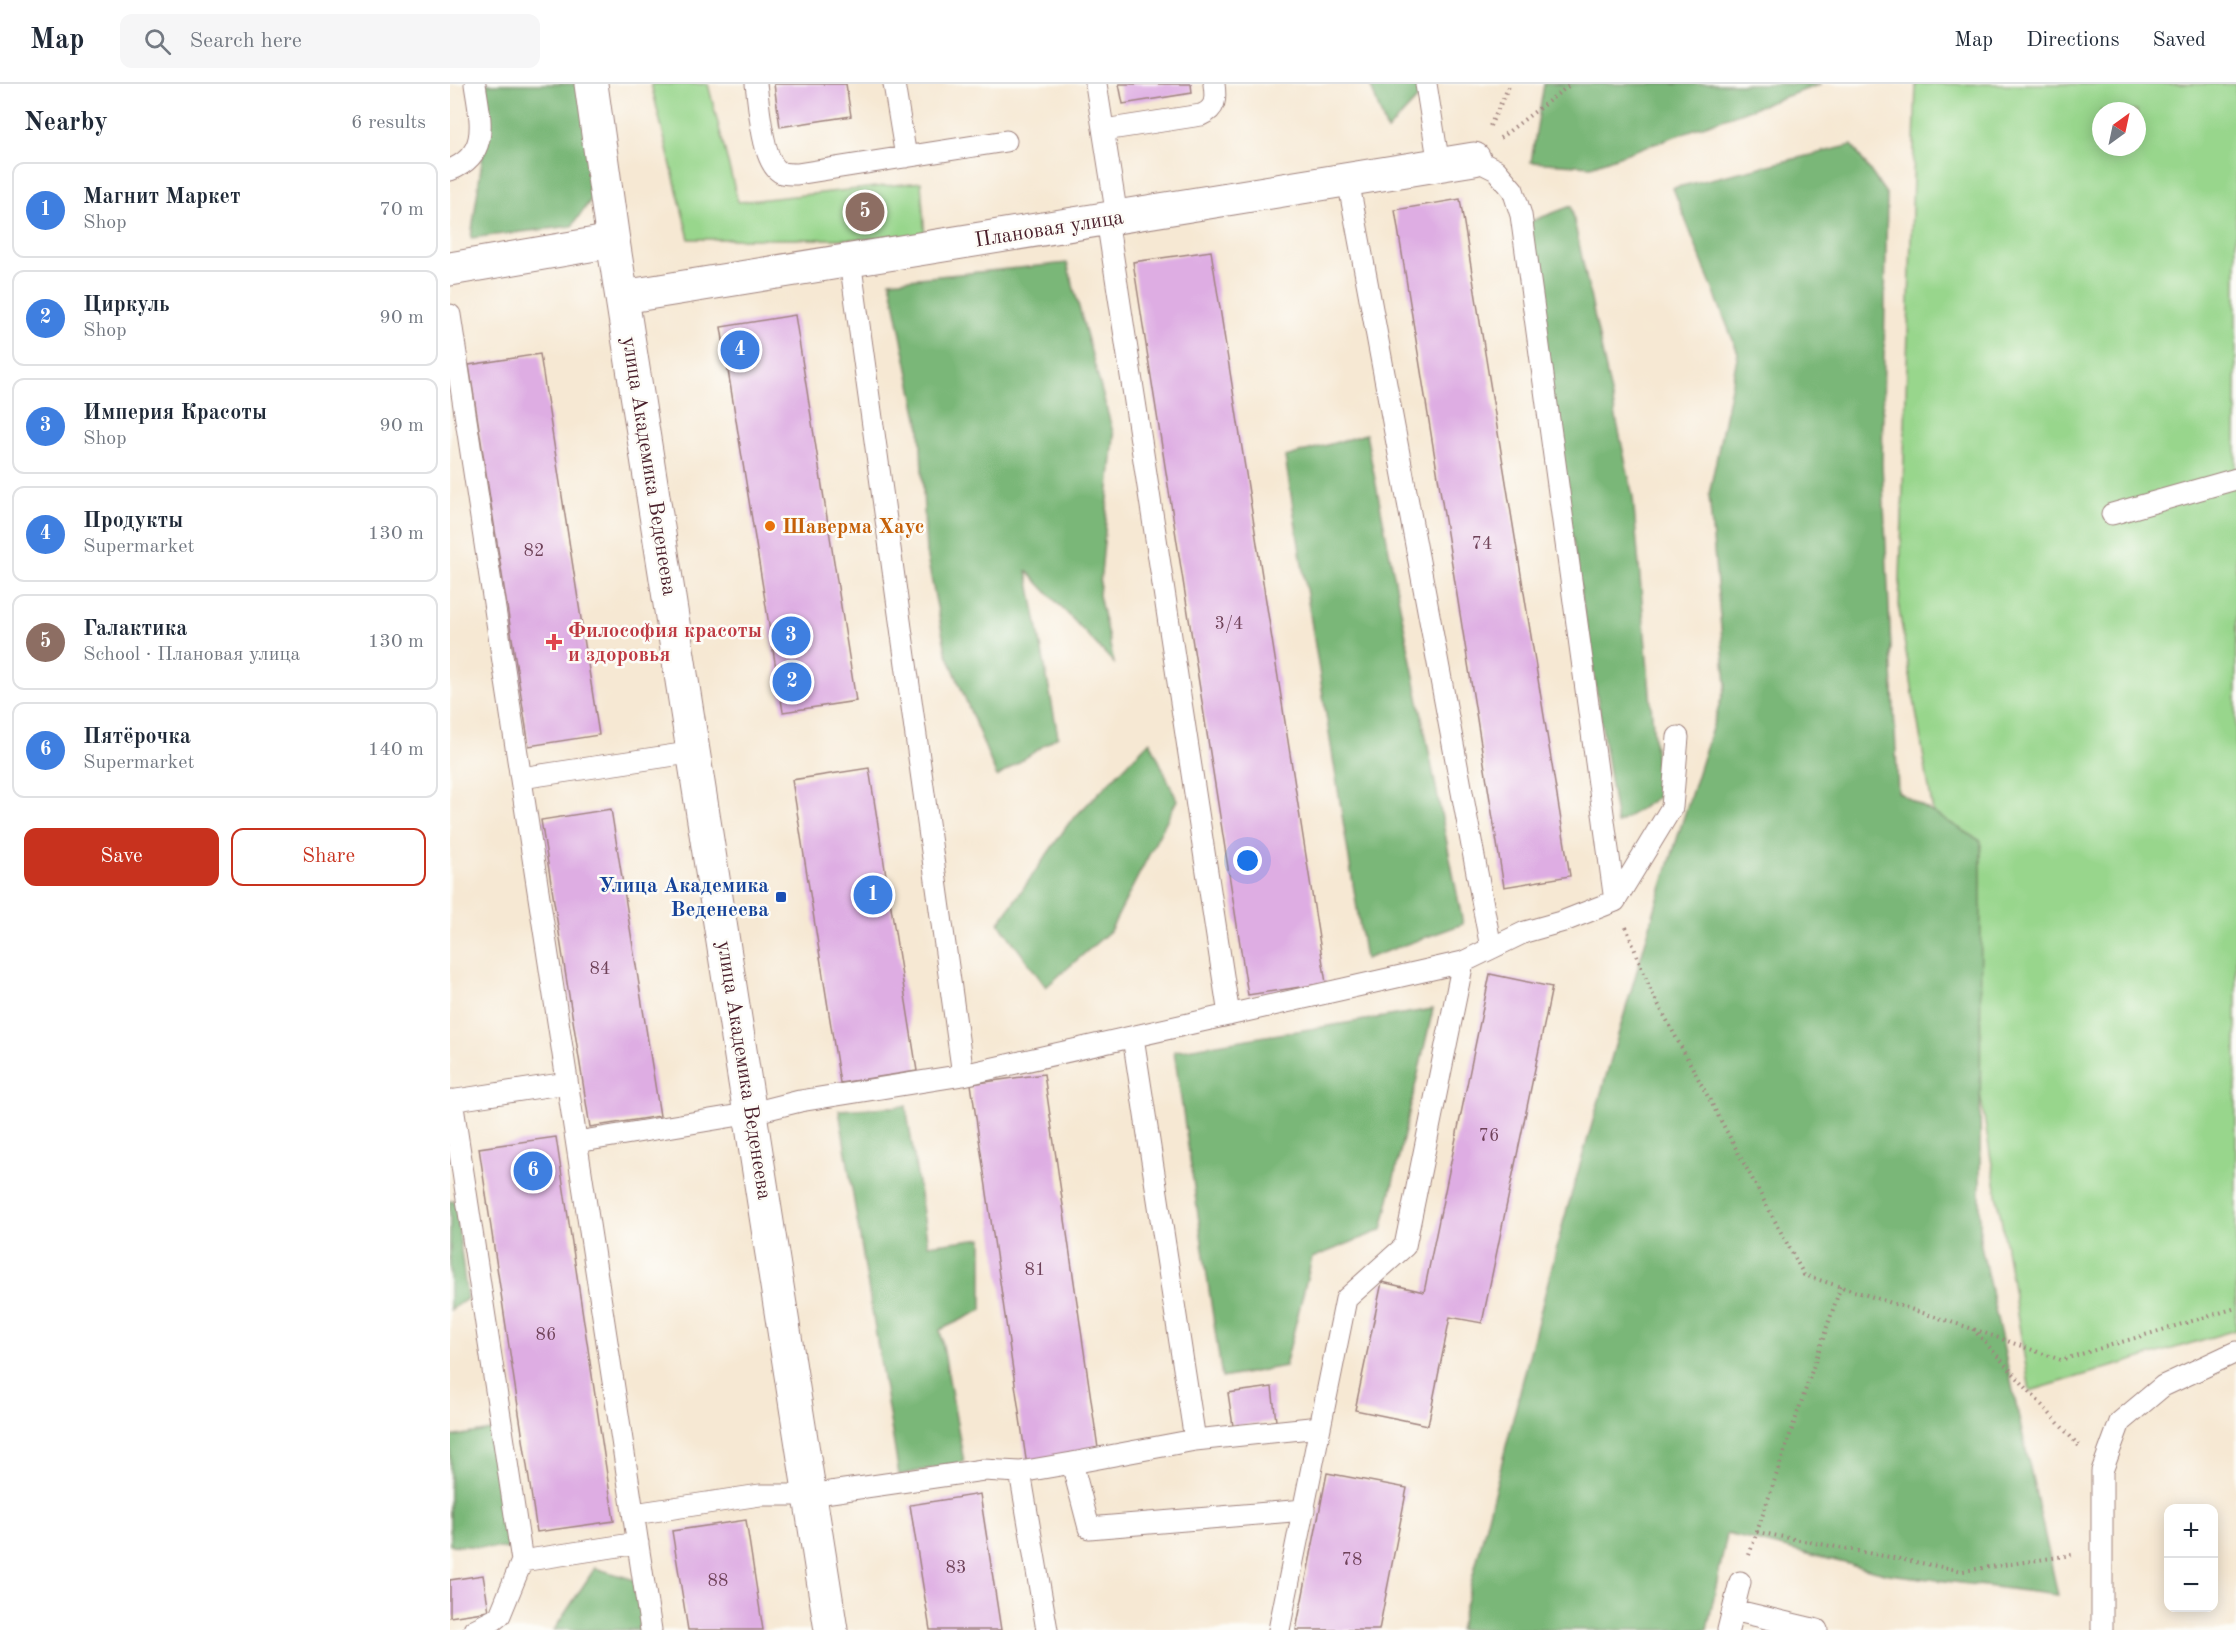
<!DOCTYPE html>
<meta charset="utf-8">
<style>
:root{--surface:#fff;--page:#f6f6f7;--text:#1f2937;--muted:#747a83;--line:#e0e1e3;--accent:#c8321e}
body{margin:0;font-family:"Old Standard TT",serif;background:var(--page);color:var(--text)}
.controls{position:absolute;right:18px;bottom:18px;display:grid;overflow:hidden;border-radius:12px;box-shadow:0 3px 15px #0003}
.controls button{width:54px;height:54px;display:grid;place-items:center;padding:0;border:0;border-bottom:2px solid var(--line);background:var(--surface);color:var(--text);font:30px sans-serif}
.compass{position:absolute;left:1642px;top:18px;width:54px;height:54px;border-radius:50%;background:var(--surface);box-shadow:0 3px 15px #0003;rotate:33deg}
.you{position:absolute;left:798px;top:777px;width:21px;height:21px;margin:-15px;border:4px solid #fff;border-radius:50%;background:#1a73e8;box-shadow:0 0 0 9px #1a73e833}
.badge{display:grid;place-items:center;width:39px;height:39px;border-radius:50%;background:var(--accent);color:#fff;font-size:20px;font-weight:700}
.pin{position:absolute;translate:-50% -50%;border:3px solid #fff;box-shadow:0 2px 6px #0006}
.list{margin:0;padding:0;list-style:none}
h2{display:flex;justify-content:space-between;align-items:center;height:78px;margin:0;padding:0 24px;font-size:26px}
h2 small{font-size:20px;font-weight:400;color:var(--muted)}
.list li{display:grid;grid-template-columns:39px 1fr auto;gap:18px;align-items:center;box-sizing:border-box;height:96px;margin:0 12px 12px;padding:0 12px;border:2px solid var(--line);border-radius:12px}
.list b{display:block;font-size:22px;white-space:nowrap}
.list p{margin:0;font-size:20px;white-space:nowrap;color:var(--muted)}
.list em{font-size:20px;font-style:normal;color:var(--muted)}
.actions{display:flex;gap:12px;padding:18px 24px}
.actions a{flex:1;padding:14px 0;border:2px solid var(--accent);border-radius:12px;text-align:center;font-size:21px;color:var(--accent)}
.actions .main{background:var(--accent);color:#fff}
.icon{flex:none;width:33px;height:33px;fill:none;stroke:currentColor;stroke-width:2;stroke-linecap:round;stroke-linejoin:round}
.map{position:relative;flex:none;width:1786px;height:1546px;overflow:hidden}
header{display:flex;align-items:center;gap:36px;box-sizing:border-box;height:84px;padding:0 30px;background:var(--surface);border-bottom:2px solid var(--line)}
header strong{font-size:28px}
nav{display:flex;gap:33px;margin-inline-start:auto;font-size:21px}
.search{width:420px;height:54px;background:var(--page);display:flex;align-items:center;gap:15px;box-sizing:border-box;padding:0 21px;border-radius:12px;color:var(--muted);font-size:22px}
main{display:flex}
aside{flex:1;background:var(--surface)}
.map>svg:first-child{display:block}
</style>
<header>
<strong>Map</strong>
<div class="search"><svg class="icon" aria-label="search" viewBox="0 0 24 24"><circle cx="10" cy="10" r="6"/><path d="M15 15l6 6"/></svg>Search here</div>
<nav><a>Map</a><a>Directions</a><a>Saved</a></nav>
</header>
<main>
<aside>
<h2>Nearby<small>6 results</small></h2>
<ul class="list">
<li><span class="badge" style="background:#3f7fe0">1</span><div><b>Магнит Маркет</b><p>Shop</p></div><em>70 m</em></li>
<li><span class="badge" style="background:#3f7fe0">2</span><div><b>Циркуль</b><p>Shop</p></div><em>90 m</em></li>
<li><span class="badge" style="background:#3f7fe0">3</span><div><b>Империя Красоты</b><p>Shop</p></div><em>90 m</em></li>
<li><span class="badge" style="background:#3f7fe0">4</span><div><b>Продукты</b><p>Supermarket</p></div><em>130 m</em></li>
<li><span class="badge" style="background:#8d6e63">5</span><div><b>Галактика</b><p>School · Плановая улица</p></div><em>130 m</em></li>
<li><span class="badge" style="background:#3f7fe0">6</span><div><b>Пятёрочка</b><p>Supermarket</p></div><em>140 m</em></li>
</ul>
<div class="actions"><a class="main">Save</a><a>Share</a></div>
</aside>
<div class="map">
<svg width="1786" height="1546" viewBox="0 0 1786 1546">
<rect width="100%" height="100%" fill="#fdfcf7"/>
<filter id="ink" filterUnits="userSpaceOnUse"><feTurbulence type="fractalNoise" baseFrequency=".0167" numOctaves="2"/><feDisplacementMap in="SourceGraphic" scale="12" xChannelSelector="R" yChannelSelector="G"/><feConvolveMatrix kernelMatrix="1 2 1 2 8 2 1 2 1" color-interpolation-filters="sRGB"/></filter>
<filter id="wash" filterUnits="userSpaceOnUse"><feTurbulence type="fractalNoise" baseFrequency=".008" numOctaves="4" result="noise"/><feDisplacementMap in="SourceGraphic" scale="24" xChannelSelector="R" yChannelSelector="G"/><feGaussianBlur stdDeviation="1.35" result="paint"/><feColorMatrix in="noise" values="0 0 0 0 0 0 0 0 0 0 0 0 0 0 0 0 0 1.4 0 .05"/><feComposite in="paint" operator="in"/></filter>
<g filter="url(#wash)">
<rect width="100%" height="100%" fill="#f6e8d3"/>
<path fill="#98d68c" stroke="#717a5c" stroke-width="1.5" fill-rule="evenodd" d="M201,0H258L288,118L471,98L475,155H239Z
M1466,0H1786V1246L1580,1307L1449,526ZM1651,27H1687V63H1651Z"/>
<path fill="#7ab778" stroke="#626b52" stroke-width="1.5" d="M29,0H133L155,96L122,142L21,154L35,55Z
M920,0H981L937,47Z
M1094,0H1371L1141,82L1081,78Z
M1402,61L1437,111L1432,380L1448,708L1531,757L1530,1157L1608,1511L1439,1490L1277,1450L1257,1546H1009L1113,1139L1207,818L1276,600L1259,411L1288,269L1223,104Z
M1121,122L1183,413L1209,712L1167,740L1074,140Z
M617,179L664,352L649,511L664,579L577,487L608,652L547,693L496,567L476,469L470,344L440,197Z
M916,350L1013,840L915,875L835,373Z
M700,657L727,716L660,847L596,903L549,839L619,739Z
M983,925L932,1146L862,1174L835,1282L772,1294L724,967Z
M456,1022L478,1161L532,1154V1226L490,1246L514,1378L449,1391L389,1026Z
M0,1117H5L17,1215L0,1226Z
M41,1346L61,1465L0,1461V1353Z
M145,1484L195,1499L192,1546H104Z"/>
<g id="blocks">
<path fill="#deade3" d="M324,0H396L401,32L330,43Z
M669,0H741L742,9L673,20Z
M1010,115L1120,792L1054,803L945,126Z
M761,167L876,899L798,911L683,178Z
M345,231L406,617L333,628L271,243Z
M90,270L149,651L79,662L19,281Z
M419,684L467,987L390,999L342,696Z
M161,725L210,1032L140,1043L91,736Z
M1040,890L1102,903L1032,1239L1000,1233L978,1341L905,1326L932,1198L974,1208Z
M594,990L649,1371L577,1382L521,1000Z
M106,1053L164,1437L87,1448L29,1064Z
M822,1303L826,1337L783,1342L778,1309Z
M877,1389L957,1404L929,1546H846Z
M530,1410L551,1546H480L460,1421Z
M296,1436L313,1546H238L222,1447Z
M33,1491L39,1527L0,1533V1496Z"/>
</g>
</g>
<g filter="url(#ink)">
<use href="#blocks" fill-opacity="0" stroke="#a0847f" stroke-width="1.5"/>
<g fill="none" stroke-linecap="round" stroke-linejoin="round">
<defs>
<path id="service" d="M306,0C309,20 312,81 332,89C336,90 342,90 347,90L556,57
M444,0L456,73
M646,0L667,133
M976,0L989,81
M654,46L751,31C766,25 766,15 764,0
M1024,75L1046,86L1063,106L1071,131L1165,817
M0,86C41,70 30,35 25,0
M898,96L1041,864
M657,135L779,931
M400,176L513,991
M0,231L201,1546
M1662,430L1786,395
M71,694L245,668
M2,1016L72,1477L188,1459
M0,1017L117,999
M127,1058L302,1029L350,1017L513,991L1013,878L1075,848L1114,837L1165,817L1222,723L1228,653
M745,1356L870,1343
M622,1379L745,1356L683,953
M570,1388L597,1546
M184,1430L310,1411H360L533,1386L570,1388L622,1379L639,1444L854,1426
M1283,1526L1367,1546
M24,1546L44,1536L50,1531L72,1477
M829,1546L896,1215L955,1162L1013,878
M1278,1546L1290,1498
M1652,1546V1387L1670,1338L1713,1302L1786,1268"/>
<path id="minor" d="M0,185L163,157
M173,213L1024,75"/>
<path id="tertiary" d="M141,0L163,157L381,1546"/>
</defs>
<use href="#service" stroke="#a0847f" stroke-width="23"/>
<use href="#minor" stroke="#a0847f" stroke-width="35"/>
<use href="#tertiary" stroke="#a0847f" stroke-width="35"/>
<path stroke="#a0847f" stroke-width="4" stroke-dasharray="1.5 4.5" stroke-linecap="butt" d="M1040,42L1060,0
M1050,54L1121,0
M1176,843L1200,905L1354,1191L1523,1245L1611,1276L1786,1224
M1523,1245L1629,1362
M1307,1448L1513,1487L1622,1471
M1299,1471L1391,1202"/>
<use href="#service" stroke="#fff" stroke-width="21"/>
<use href="#minor" stroke="#fff" stroke-width="33"/>
<use href="#tertiary" stroke="#fff" stroke-width="33"/>
</g>
</g>
<circle fill="#e8710a" stroke="#fdfcf7" stroke-width="2" cx="320" cy="442" r="6"/>
<path fill="#e0444e" stroke="#fdfcf7" stroke-width="2" d="M101 549h6v6h6v6h-6v6h-6v-6h-6v-6h6z"/>
<rect fill="#1a4fb4" stroke="#fdfcf7" stroke-width="2" x="325" y="807" width="12" height="12" rx="3"/>
<g text-anchor="middle" stroke-width="5" stroke-linejoin="round" paint-order="stroke">
<g font-size="18" fill="#6f4259">
<text x="1032" y="465">74</text>
<text x="84" y="472">82</text>
<text x="779" y="545">3/4</text>
<text x="150" y="890">84</text>
<text x="1039" y="1057">76</text>
<text x="585" y="1191">81</text>
<text x="96" y="1256">86</text>
<text x="902" y="1481">78</text>
<text x="506" y="1489">83</text>
<text x="268" y="1502">88</text>
</g>
<g font-size="21" fill="#4a1f2b" stroke="#fdfcf7">
<text transform="translate(599 144) rotate(-9)" y="7">Плановая улица</text>
<text transform="translate(200 382) rotate(81)" y="7">улица Академика Веденеева</text>
<text transform="translate(295 986) rotate(81)" y="7">улица Академика Веденеева</text>
</g>
<g font-size="21" font-weight="bold" fill="#c56008" stroke="#fdfcf7" text-anchor="start">
<text x="332" y="449">Шаверма Хаус</text>
</g>
<g font-size="21" font-weight="bold" fill="#be3a42" stroke="#fdfcf7" text-anchor="start">
<text x="118" y="553">Философия красоты<tspan x="118" dy="24">и здоровья</tspan></text>
</g>
<g font-size="21" font-weight="bold" fill="#164399" stroke="#fdfcf7" text-anchor="end">
<text x="319" y="808">Улица Академика<tspan x="319" dy="24">Веденеева</tspan></text>
</g>
</g>
</svg>
<div class="controls">
<button>+</button>
<button>−</button>
</div>
<svg class="compass" viewBox="-18 -18 36 36"><path d="M0-13l5 13h-10z" fill="#e53935"/><path d="M0 13l5-13h-10z" fill="#747a83"/></svg>
<div class="you"></div>
<div class="pin badge" style="left:423px;top:811px;background:#3f7fe0">1</div>
<div class="pin badge" style="left:342px;top:598px;background:#3f7fe0">2</div>
<div class="pin badge" style="left:341px;top:552px;background:#3f7fe0">3</div>
<div class="pin badge" style="left:290px;top:266px;background:#3f7fe0">4</div>
<div class="pin badge" style="left:415px;top:128px;background:#8d6e63">5</div>
<div class="pin badge" style="left:83px;top:1087px;background:#3f7fe0">6</div>
</div>
</main>
